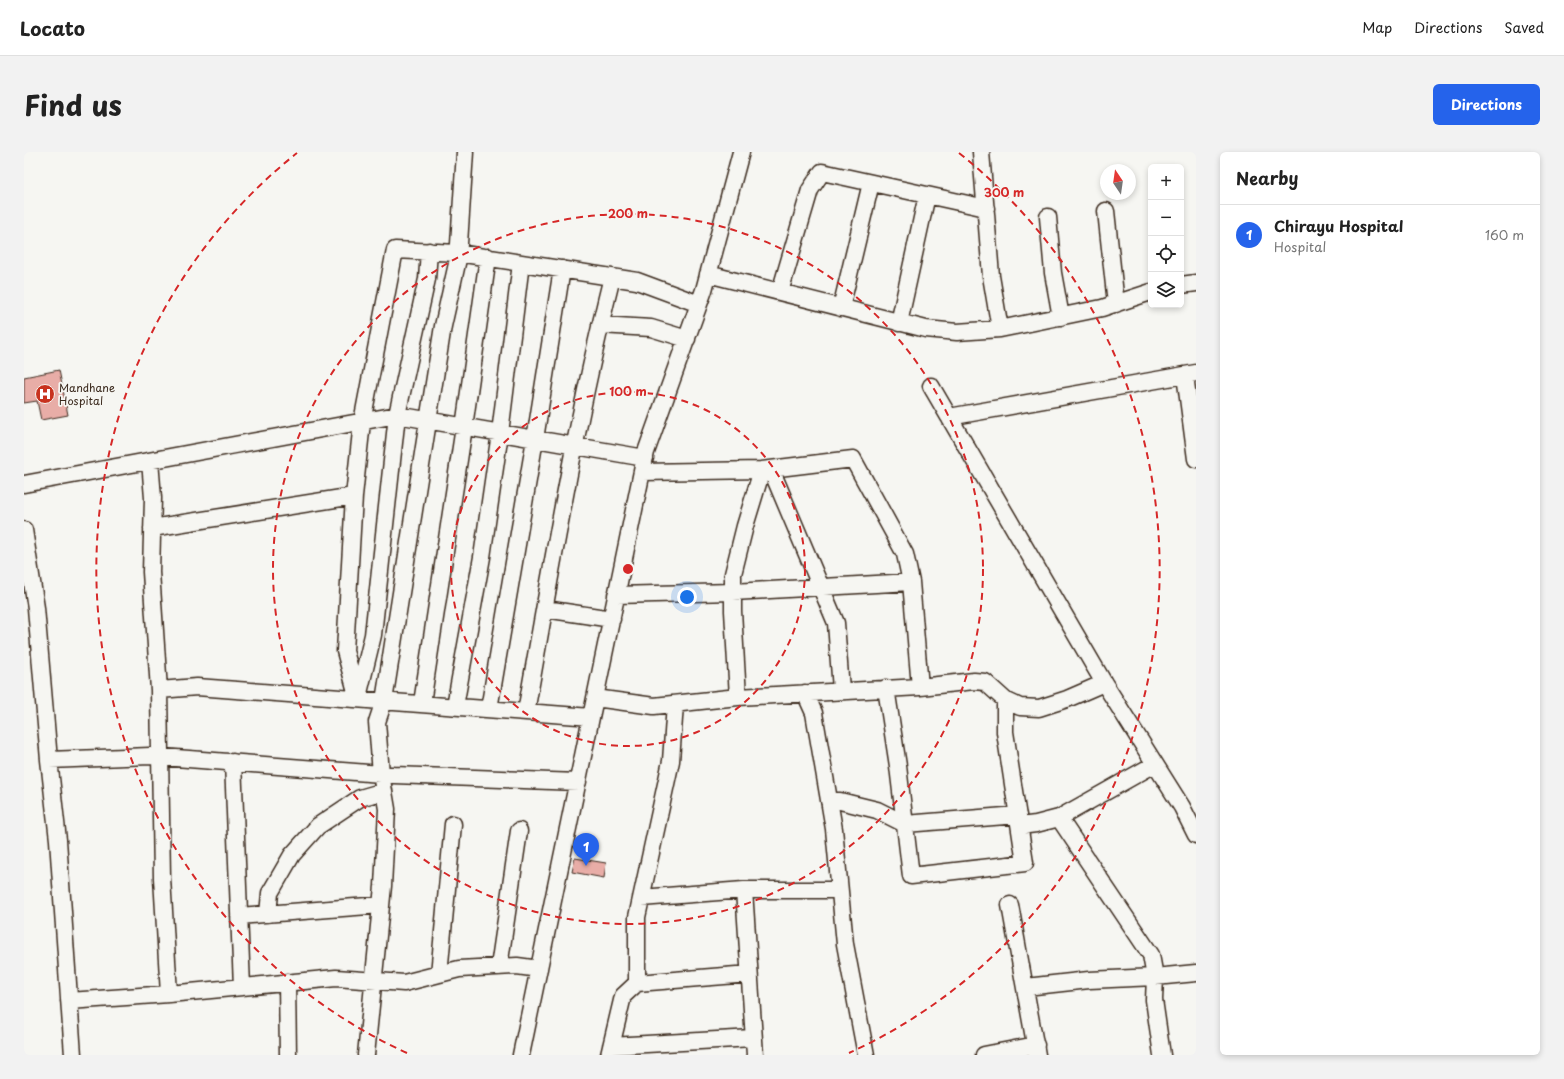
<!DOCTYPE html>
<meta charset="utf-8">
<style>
:root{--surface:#fff;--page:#f2f2f2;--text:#222;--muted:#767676;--line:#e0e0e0;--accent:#2563eb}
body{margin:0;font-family:"Playpen Sans",sans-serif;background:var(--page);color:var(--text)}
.controls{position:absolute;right:12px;top:12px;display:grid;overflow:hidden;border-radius:6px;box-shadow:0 2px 6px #0003}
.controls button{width:36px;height:36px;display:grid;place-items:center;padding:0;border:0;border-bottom:1px solid var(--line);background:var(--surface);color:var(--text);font:20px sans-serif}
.compass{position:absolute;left:1076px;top:12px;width:36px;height:36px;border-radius:50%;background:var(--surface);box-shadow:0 2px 6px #0003;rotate:347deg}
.you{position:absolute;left:663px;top:445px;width:14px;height:14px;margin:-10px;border:3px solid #fff;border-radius:50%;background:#1a73e8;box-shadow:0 0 0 6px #1a73e833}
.badge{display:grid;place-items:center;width:26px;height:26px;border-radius:50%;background:var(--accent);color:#fff;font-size:13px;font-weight:700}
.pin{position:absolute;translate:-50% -33px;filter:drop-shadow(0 1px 2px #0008)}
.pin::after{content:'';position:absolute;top:21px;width:14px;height:12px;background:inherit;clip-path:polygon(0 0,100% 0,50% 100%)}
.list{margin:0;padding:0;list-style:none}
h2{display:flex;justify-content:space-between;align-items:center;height:52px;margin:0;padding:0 16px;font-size:17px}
h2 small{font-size:13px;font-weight:400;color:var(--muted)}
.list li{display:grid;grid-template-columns:26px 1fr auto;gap:12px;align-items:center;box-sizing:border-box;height:60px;padding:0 16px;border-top:1px solid var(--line)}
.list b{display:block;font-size:15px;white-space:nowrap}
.list p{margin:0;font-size:13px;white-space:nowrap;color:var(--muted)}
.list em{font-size:13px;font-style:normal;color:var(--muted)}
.icon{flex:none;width:22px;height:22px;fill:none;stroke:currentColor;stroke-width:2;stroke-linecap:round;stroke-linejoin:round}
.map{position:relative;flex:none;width:1172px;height:903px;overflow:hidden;border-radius:6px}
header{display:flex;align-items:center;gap:24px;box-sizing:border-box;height:56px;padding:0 20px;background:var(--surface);border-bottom:1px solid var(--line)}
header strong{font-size:19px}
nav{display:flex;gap:22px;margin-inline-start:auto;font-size:14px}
.intro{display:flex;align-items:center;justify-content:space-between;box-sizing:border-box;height:96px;padding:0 24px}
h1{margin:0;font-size:28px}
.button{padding:10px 18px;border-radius:6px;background:var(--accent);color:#fff;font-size:14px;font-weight:700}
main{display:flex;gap:24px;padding:0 24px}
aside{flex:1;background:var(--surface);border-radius:6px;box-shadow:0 2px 6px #0003}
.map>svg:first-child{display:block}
</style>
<header>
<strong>Locato</strong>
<nav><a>Map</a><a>Directions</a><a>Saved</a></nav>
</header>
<div class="intro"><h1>Find us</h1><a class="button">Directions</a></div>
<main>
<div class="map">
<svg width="1172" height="903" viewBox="0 0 1172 903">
<rect width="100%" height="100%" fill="#f6f6f2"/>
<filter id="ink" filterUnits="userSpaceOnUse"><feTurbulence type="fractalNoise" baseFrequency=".025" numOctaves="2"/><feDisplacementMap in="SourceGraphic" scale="8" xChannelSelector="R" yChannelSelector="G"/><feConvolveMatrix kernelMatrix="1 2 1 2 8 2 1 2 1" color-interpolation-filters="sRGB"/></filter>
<g filter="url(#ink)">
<path fill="#e8ada7" stroke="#3b2a1e" d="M35,218L44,263L17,268L13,249L0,251V225Z
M551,706L582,711L580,726L548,720Z"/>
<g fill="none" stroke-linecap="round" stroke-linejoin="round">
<defs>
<path id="minor" d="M1082,59L1092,152
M1024,65L1029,121L1037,165
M684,122L902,177L933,180L976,177L967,124L957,0
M1157,133L1172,131
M756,140L786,38L798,20L962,56
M817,156L847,31
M875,171L903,43
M576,173L627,176L663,187
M976,177L1078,156L1127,140
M1161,223L1172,307
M907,234L1080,531L1158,655L1172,683
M925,265L1172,221
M126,309L129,346L127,420L135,538L138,726L145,842
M747,317L812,471L817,538
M618,320L738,318L829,307L881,402L887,430L896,535
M0,332L373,263L621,306
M128,376L330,344
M0,378L12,456L25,608L34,688L49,903
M592,443L709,440L887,430
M521,457L588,467
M862,536L874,614L887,724L1001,711L981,580V548
M135,538L173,535L567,565
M781,541L790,561L810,677L821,792L842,903
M334,545L349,483L373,263L403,127L405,99
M714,545L709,459V422L721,374L738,318
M571,546L630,554L714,545L896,535L950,529L961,530L981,548L996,555L1015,556L1043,547L1080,531
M334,547L321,499L330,344L338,270L371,98L434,101L613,129L675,152
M398,551L440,275L464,105
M431,554L458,405L476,281L497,111
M465,557L511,287L538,117
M502,560C528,414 552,269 588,125
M25,608L126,604L370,623L554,630
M209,610L218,835
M805,649H816L853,658L881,672L994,663
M1035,666L1127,803L1131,825L1130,848L1138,903
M996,674L1012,672L1035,666L1131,612
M720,738L731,903
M617,746L720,738H815
M986,753L1013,903
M244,762L246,741L268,703L294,674L336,646L360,639
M215,764L357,753
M475,815L495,679
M415,822L429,672
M263,830L264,903
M613,831L725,822
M1002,835L1065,828L1131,825L1172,821
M45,849L145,842L312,826L380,831L435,817L493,814L515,817
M587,894L729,886
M342,903L359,734L363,657L357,622L353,570L360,549L419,174L434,107L441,0
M497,903L622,300L680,138L717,0
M585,903L599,844L613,831V765L647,609L651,552
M960,903L1012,893"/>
</defs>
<use href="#minor" stroke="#3b2a1e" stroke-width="19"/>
<use href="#minor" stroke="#f6f6f2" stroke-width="16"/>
</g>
</g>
<g fill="none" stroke="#d62828" stroke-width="2" stroke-dasharray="7 5">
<circle cx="604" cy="417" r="177"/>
<circle cx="604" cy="417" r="355"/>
<path d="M383 901A532 532 0 0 1 273 1M935 1A532 532 0 0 1 825 901"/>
</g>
<defs>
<symbol id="hospital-disc" viewBox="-11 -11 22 22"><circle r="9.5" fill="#c8321e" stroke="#f6f6f2"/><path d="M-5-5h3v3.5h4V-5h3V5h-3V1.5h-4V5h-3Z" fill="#fff"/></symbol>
</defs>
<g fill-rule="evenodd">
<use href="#hospital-disc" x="10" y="231" width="22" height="22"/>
</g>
<g text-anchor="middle" stroke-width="3.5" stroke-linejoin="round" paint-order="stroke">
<g font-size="11" fill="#3b2a1e" stroke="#f6f6f2" text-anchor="start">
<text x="35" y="240">Mandhane<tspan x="35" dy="13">Hospital</tspan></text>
</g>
</g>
<circle cx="604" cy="417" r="6" fill="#d62828" stroke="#f6f6f2" stroke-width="2"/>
<g font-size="12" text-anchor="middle" font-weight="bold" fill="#d62828" stroke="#f6f6f2" stroke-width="3.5" stroke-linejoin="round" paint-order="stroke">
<text x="980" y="45">300 m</text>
<text x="604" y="66">200 m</text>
<text x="604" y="244">100 m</text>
</g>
</svg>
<div class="controls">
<button>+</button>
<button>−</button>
<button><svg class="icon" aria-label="locate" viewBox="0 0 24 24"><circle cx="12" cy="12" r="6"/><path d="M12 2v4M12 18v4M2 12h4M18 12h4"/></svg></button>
<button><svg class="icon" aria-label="layers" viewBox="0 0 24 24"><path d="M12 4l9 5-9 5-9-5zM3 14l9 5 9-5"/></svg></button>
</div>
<svg class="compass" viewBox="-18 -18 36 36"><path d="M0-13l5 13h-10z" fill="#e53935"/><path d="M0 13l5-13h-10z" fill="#767676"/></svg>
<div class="you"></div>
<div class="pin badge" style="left:562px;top:714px">1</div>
</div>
<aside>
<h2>Nearby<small></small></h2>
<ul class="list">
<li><span class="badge">1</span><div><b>Chirayu Hospital</b><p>Hospital</p></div><em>160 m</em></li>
</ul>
</aside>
</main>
